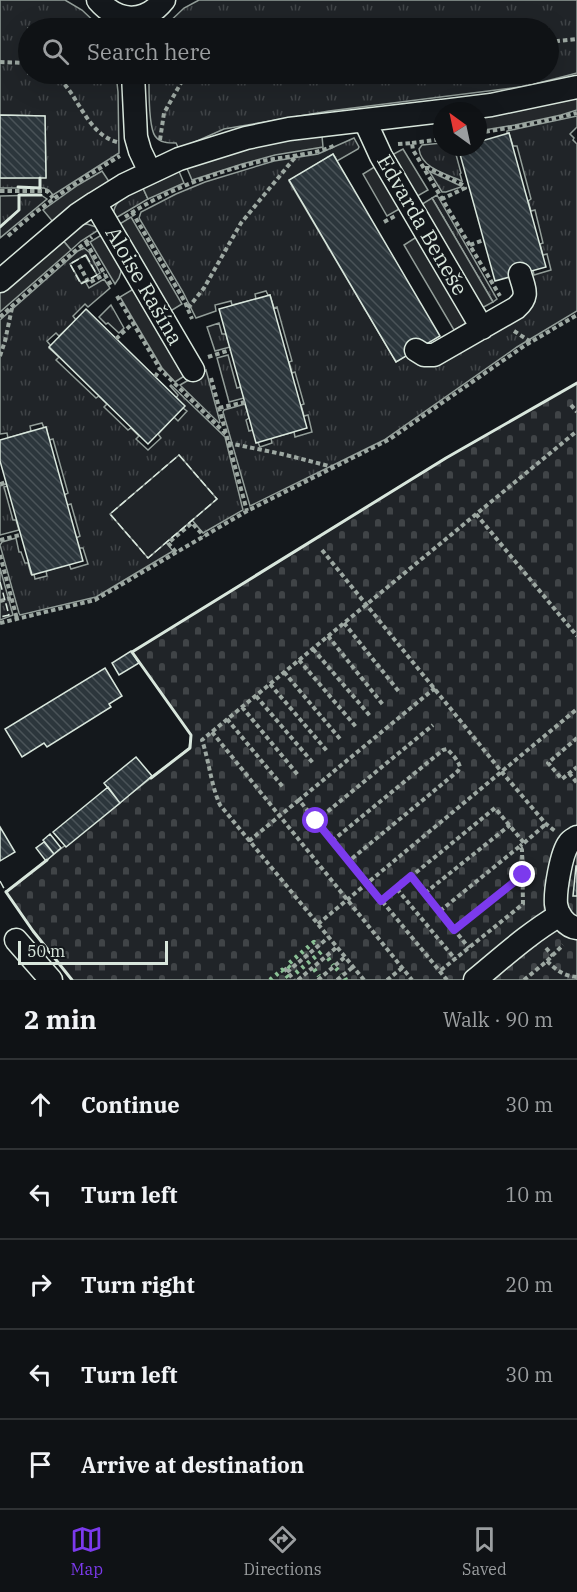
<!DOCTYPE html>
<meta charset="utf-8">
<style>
:root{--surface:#0f1215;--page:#181b1e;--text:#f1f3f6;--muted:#9b9ea0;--line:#2f3234;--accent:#7c3aed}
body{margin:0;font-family:"IBM Plex Serif",serif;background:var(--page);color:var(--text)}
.compass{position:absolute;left:433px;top:102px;width:54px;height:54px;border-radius:50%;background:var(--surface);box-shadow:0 6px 24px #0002;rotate:327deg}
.scale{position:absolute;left:18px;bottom:15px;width:150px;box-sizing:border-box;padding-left:6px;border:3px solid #d8e6dc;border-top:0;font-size:16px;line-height:21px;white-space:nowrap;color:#d8e6dc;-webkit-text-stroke:4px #14181c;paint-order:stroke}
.stop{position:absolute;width:18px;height:18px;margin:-14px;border:4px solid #7c3aed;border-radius:50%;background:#fff}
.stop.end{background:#7c3aed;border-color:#fff;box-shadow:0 2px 6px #0008}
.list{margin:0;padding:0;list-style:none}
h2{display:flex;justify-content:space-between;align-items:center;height:78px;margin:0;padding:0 24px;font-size:26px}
h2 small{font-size:20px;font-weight:400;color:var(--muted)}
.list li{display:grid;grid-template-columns:39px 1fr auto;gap:18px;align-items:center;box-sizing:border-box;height:90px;padding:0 24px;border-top:2px solid var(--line)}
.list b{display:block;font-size:22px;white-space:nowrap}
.list em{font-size:20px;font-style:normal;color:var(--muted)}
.icon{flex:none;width:33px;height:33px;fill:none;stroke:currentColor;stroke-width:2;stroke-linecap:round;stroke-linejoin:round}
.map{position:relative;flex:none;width:577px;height:980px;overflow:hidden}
.search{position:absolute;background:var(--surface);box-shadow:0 6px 24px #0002;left:18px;right:18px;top:18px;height:66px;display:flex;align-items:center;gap:15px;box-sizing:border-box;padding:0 21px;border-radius:33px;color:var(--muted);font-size:22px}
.sheet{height:528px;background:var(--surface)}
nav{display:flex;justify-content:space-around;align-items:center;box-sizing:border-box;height:84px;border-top:2px solid var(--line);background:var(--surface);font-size:16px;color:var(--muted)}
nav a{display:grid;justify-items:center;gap:3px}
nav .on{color:var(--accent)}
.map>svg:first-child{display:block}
</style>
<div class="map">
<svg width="577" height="980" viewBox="0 0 577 980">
<defs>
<pattern id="grass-tufts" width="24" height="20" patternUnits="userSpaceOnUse" patternTransform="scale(1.5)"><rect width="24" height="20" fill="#202428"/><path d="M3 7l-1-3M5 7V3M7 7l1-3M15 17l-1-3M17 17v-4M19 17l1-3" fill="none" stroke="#404447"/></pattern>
<pattern id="cemetery-stones" width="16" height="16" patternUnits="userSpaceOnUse" patternTransform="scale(1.5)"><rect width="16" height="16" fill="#202428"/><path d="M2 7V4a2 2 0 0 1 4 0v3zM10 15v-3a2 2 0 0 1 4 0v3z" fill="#404447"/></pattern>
<pattern id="building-back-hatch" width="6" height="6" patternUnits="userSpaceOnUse" patternTransform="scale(1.5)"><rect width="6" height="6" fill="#2c363c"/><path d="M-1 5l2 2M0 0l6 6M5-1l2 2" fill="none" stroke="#4a5358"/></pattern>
</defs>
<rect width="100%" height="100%" fill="#14181c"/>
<path fill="url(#grass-tufts)" stroke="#939e99" stroke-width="1.5" d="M0,0H65L82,10L101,28H28V74H116L118,92L119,153L53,195L49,190L44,188H0V178L46,177L45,116L0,115Z
M199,0H577V73L527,86L329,111L224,129L179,149L176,143C168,143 160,143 155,136C148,126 149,87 149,74H548V28H163L184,8Z
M577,116V127L570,134L574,138L573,140L577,144V311L517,347L384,440L250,506L223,412L224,410L245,404L249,418L246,420L249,431L253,430L260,447L272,443L271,438L294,432L295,437L312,432L308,415L304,416L301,405L304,404L295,372L292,373L289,362L292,361L277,307L274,308L270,295H268L266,291L255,294L256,299L232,305L231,301L215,305L216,311L196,318L183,292L139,218L141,212L176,194L205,182L274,161L318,154L354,138L359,147L358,149L337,161L333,154L289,181L396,362L410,353L535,300L536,289L531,271L533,270L534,275L551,270L547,254L543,255L540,244L543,243L535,210L531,211L528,201L531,199L517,146H513L509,133L507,134V131Z
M442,143V147H454L461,173L460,174L462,181C446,174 421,168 419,149L422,145Z
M429,171L461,186V187L446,192H442Z
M142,186L148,199L114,219C110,201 129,194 142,186Z
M41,195L47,199L0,238V196Z
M437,195L497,299L493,302L432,198Z
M87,224L96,227L100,229L81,241L71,250L61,238L82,225Z
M84,248L89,252L100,273L97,275L85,255L70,264L81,283L85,281L89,288L104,279L110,288L88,307L85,304L73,316L76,320L59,336L56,333L47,341L51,346L49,348L59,357L56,360L96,398L99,396L107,404L104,407L128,430L131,428L139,436L136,439L148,450L161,438L158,434L174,417L178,421L187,411L183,408L184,406L176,398L178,395L170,386L171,385L225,437L243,510L203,533L192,520L217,498L148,558L166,542L173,551L96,597L20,615L19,613L0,545L2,542L16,538L19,552H21L25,563H28L31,574H34L35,579L47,576L46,571L69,564L71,569L88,564L83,548H79L76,538L80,536L71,504L67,505L64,495L68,493L53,439L49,440L46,427L44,428L42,423L30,426L31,431L8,438L7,433L0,434V320L78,251Z
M111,305L124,328L119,333L108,323L106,324L99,317Z
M219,323L222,334H226L230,347L215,351L207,327Z
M228,355L237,388L241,387L244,398L229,402L217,358Z
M206,370L220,422L219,423L180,385Z
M6,484L7,486L4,487L13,520H16L19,530L0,535V486Z
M0,568L13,615L0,620Z"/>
<path fill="url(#cemetery-stones)" stroke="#939e99" stroke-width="1.5" d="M577,383V980H72L33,931L6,892L189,748L191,735L132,652L446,458Z"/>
<path fill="#202428" stroke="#939e99" stroke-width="1.5" d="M179,455L217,499L148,558L110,514Z"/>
<path fill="#24282b" stroke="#939e99" stroke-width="1.5" d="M577,95V110L561,115L515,125L478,131V115Z
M322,136L323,147L275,155L242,164L192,180L186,166L250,145Z
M403,149L428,190L414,198L390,156Z
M376,166L401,208L387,216L363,174Z
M178,169L184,183L148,199L142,186Z
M102,171L110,183L53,222L43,210L78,185Z
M432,198L493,302L480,309L419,206Z
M131,217L182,304L169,312L118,225Z
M103,234L121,264V272L119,278L115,284L90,242Z
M418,236L468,322L454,330L404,245Z
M61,238L71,250L0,312V293Z
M135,288L186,375L175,382L162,368L120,297Z"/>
<path fill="url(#building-back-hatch)" stroke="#d8e6dc" stroke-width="1.5" d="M0,115L45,116L46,178H0Z
M509,133L546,267L495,281L458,147H478V142Z
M333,154L440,336L396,362L289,180Z
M270,295L307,428L256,443L219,309Z
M86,309L185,406L148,444L49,347Z
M46,427L83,561L32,575L0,461V440Z
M131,651L139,663L119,675L112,663Z
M105,668L122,696L109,704L111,707L47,747L44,743L22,757L5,729Z
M136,757L152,776L120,803L104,783Z
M108,787L120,803L66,847L53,832Z
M0,827L15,852L0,861Z
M50,834L61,848L54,854L43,840Z
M44,842L54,854L46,861L36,848Z
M576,866H577V896H573Z"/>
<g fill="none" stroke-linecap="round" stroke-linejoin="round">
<defs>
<path id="minor" d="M98,0C117,22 144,25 164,0
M133,74L136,137L140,151L150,172
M443,111L491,105L577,87
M365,121L381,156L482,328
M95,203L193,370
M0,281L77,215L95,203L124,185L179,159L246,138L289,129L442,111
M416,350L424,355H434L516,308C530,296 524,289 520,274
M577,837C574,839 571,840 569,843C561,853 555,891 556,904C557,914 566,927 577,928
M16,940L51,980
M475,980C503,957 529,933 560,915"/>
</defs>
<use href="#minor" stroke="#d8e6dc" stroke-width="25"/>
<path stroke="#9da8a2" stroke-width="4" stroke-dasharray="4.5 3" stroke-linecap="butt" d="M548,42L577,39
M0,62L28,63
M54,74C79,93 85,133 117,142
M478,133L531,124L577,113
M160,140L164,113L186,74
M412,143L442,139
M398,144L412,143L413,150L500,296
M425,168H429L463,185L465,188L442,199
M0,191H47L53,198
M132,212L185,302L192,319
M125,217C166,190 215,172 262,161C281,157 320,154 335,145
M384,222L395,216
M8,236C44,203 78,181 120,156
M86,242L112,287
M470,245L484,240
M79,265L89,283L105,274
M117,296L160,369L226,434
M188,308L204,288L241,223L297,155
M0,317L57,266L92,237
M514,331L531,342
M116,339L133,323
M0,356L5,341L12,308
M208,357L230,350
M155,377L160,369
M211,378L247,511
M571,405L577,412
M219,408L245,402
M228,443L282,454L333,467
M0,484L6,482
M476,514L577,636
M0,540L20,535
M322,550L501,771L546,824L555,831
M176,552L168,543L192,523L204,536
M0,555L17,619
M0,601L11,598
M0,623L95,600L247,511L390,439L524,346L577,315
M344,623L400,693
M328,636L384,706
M313,649L371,717
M299,660L357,728
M284,672L341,740
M270,684L327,751
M435,688L299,800L447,980
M256,696L313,763
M242,707L298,775
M227,719L283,787
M212,732L412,980
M577,738L548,763L562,779L577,767
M569,773L577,783
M316,821L433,725
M249,841L299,800
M332,841L443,750L447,749C452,754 458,760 460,767L458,771L349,861
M524,843L546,824
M411,876L469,948
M397,889L455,959
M425,893L510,825
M381,901L495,808L524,843L520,846
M440,911L520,846L522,850L523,904L440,971
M318,924L577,709
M454,930L523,875
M546,948L553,956
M547,961L563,945
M284,968L294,980
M287,972L329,937
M298,980L337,947
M318,980L345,957
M337,980L353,967
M364,980L220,805C211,785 209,761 202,740L577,431
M387,980L402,968
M524,980L547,961C556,970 564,976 577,977"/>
<use href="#minor" stroke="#14181c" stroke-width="22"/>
<path stroke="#8ac095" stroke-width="4.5" stroke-dasharray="3 4.5" stroke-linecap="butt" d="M328,958L333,965
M290,968L287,965L314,942L317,945
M336,968L341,974
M314,969L319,976
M296,973L322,951
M345,978L346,980
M270,980L282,970L290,980"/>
<path stroke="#d8e6dc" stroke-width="1.5" stroke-dasharray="8 3" stroke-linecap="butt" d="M86,255L97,275L81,284L70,264Z
M179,455L217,499L148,558L110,514Z
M0,582L9,615L0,617
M0,881L6,892"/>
<path stroke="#d8e6dc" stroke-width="3" d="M18,187L40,188V178
M0,227L19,210V195H41
M151,778L190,748L191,735L132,652L446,458L577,383
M47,860L6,892L33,931L72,980"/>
</g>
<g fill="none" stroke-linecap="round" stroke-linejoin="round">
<path stroke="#7c3aed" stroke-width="8" d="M316,821L381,901L411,876L454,930L523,875"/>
</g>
<g text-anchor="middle" stroke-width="4.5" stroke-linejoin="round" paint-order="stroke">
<g font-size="21" fill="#d8e6dc" stroke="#14181c">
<text transform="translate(422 225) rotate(60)" y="7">Edvarda Beneše</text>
<text transform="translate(144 286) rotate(60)" y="7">Aloise Rašína</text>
</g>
</g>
</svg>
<svg class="compass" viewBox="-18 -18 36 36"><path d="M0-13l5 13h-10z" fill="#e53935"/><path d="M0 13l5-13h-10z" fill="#9b9ea0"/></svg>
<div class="scale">50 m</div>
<div class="stop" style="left:316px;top:821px"></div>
<div class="stop end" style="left:523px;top:875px"></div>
<div class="search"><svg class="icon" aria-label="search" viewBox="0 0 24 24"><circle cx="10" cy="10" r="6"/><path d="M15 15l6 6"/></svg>Search here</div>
</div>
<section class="sheet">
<h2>2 min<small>Walk · 90 m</small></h2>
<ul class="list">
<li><svg class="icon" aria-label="ahead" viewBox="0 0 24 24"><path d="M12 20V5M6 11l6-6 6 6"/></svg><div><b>Continue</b></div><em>30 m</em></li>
<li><svg class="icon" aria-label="left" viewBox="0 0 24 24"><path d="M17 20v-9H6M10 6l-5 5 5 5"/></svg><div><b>Turn left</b></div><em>10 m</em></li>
<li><svg class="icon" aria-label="right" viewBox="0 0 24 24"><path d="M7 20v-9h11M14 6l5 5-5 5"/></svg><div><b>Turn right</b></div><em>20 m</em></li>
<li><svg class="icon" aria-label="left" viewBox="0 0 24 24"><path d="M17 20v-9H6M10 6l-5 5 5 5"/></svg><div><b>Turn left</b></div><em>30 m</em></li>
<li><svg class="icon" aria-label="arrive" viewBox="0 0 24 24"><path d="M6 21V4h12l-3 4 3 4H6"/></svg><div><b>Arrive at destination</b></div></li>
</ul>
</section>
<nav>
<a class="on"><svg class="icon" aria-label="map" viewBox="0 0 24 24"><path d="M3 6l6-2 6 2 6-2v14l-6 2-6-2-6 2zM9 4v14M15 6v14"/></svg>Map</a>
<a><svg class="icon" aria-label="directions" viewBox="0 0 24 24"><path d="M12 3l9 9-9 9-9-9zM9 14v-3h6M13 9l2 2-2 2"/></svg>Directions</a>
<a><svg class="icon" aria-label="saved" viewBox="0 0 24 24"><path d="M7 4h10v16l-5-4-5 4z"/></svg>Saved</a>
</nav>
